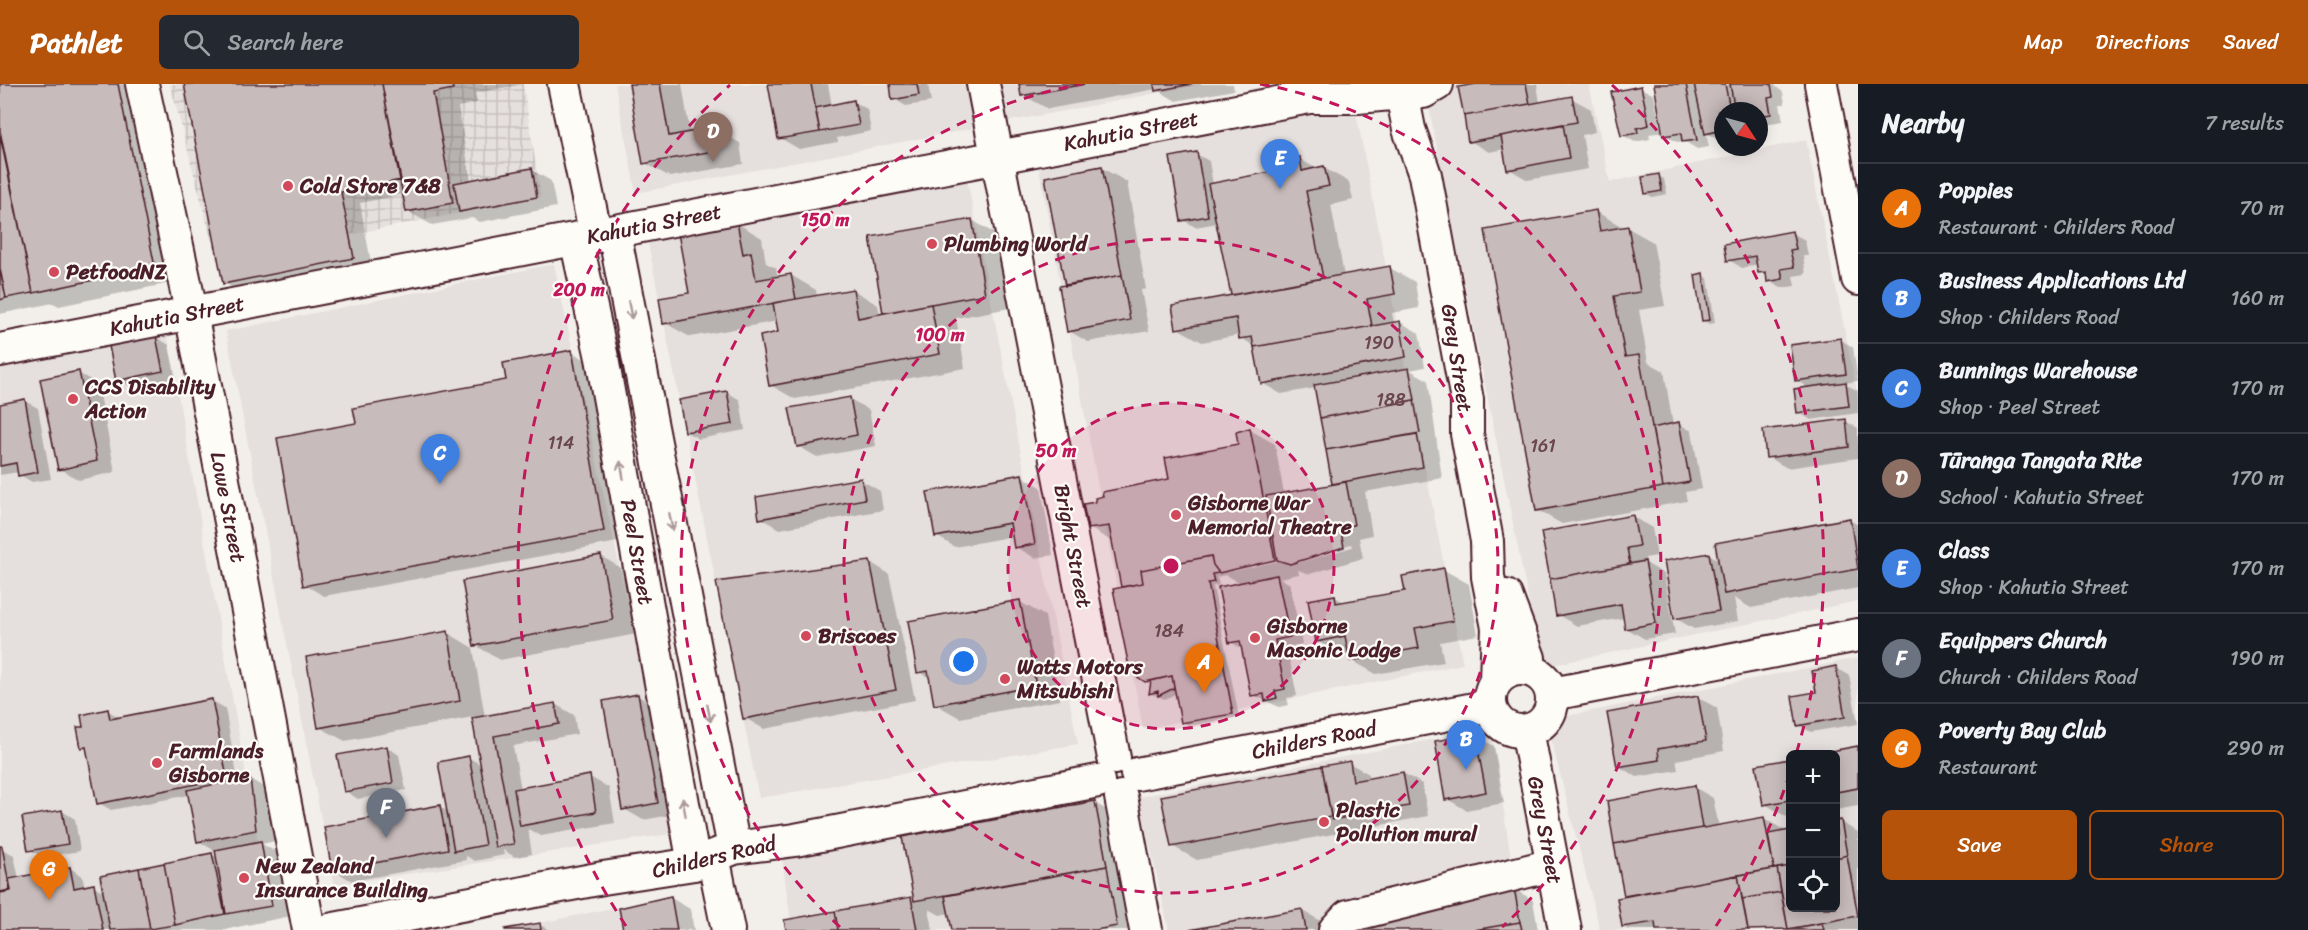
<!DOCTYPE html>
<meta charset="utf-8">
<style>
:root{--surface:#171b24;--page:#242831;--text:#f1f3f6;--muted:#9ea1a6;--line:#363941;--accent:#b45309}
body{margin:0;font-family:Sriracha,sans-serif;background:var(--page);color:var(--text)}
.controls{position:absolute;right:18px;bottom:18px;display:grid;overflow:hidden;border-radius:9px;box-shadow:0 3px 15px #0003}
.controls button{width:54px;height:54px;display:grid;place-items:center;padding:0;border:0;border-bottom:2px solid var(--line);background:var(--surface);color:var(--text);font:30px sans-serif}
.compass{position:absolute;left:1714px;top:18px;width:54px;height:54px;border-radius:50%;background:var(--surface);box-shadow:0 3px 15px #0003;rotate:126deg}
.you{position:absolute;left:964px;top:578px;width:21px;height:21px;margin:-15px;border:4px solid #fff;border-radius:50%;background:#1a73e8;box-shadow:0 0 0 9px #1a73e833}
.badge{display:grid;place-items:center;width:39px;height:39px;border-radius:50%;background:var(--accent);color:#fff;font-size:20px;font-weight:700}
.pin{position:absolute;translate:-50% -50px;filter:drop-shadow(0 2px 3px #0008)}
.pin::after{content:'';position:absolute;top:32px;width:21px;height:18px;background:inherit;clip-path:polygon(0 0,100% 0,50% 100%)}
.list{margin:0;padding:0;list-style:none}
h2{display:flex;justify-content:space-between;align-items:center;height:78px;margin:0;padding:0 24px;font-size:26px}
h2 small{font-size:20px;font-weight:400;color:var(--muted)}
.list li{display:grid;grid-template-columns:39px 1fr auto;gap:18px;align-items:center;box-sizing:border-box;height:90px;padding:0 24px;border-top:2px solid var(--line)}
.list b{display:block;font-size:22px;white-space:nowrap}
.list p{margin:0;font-size:20px;white-space:nowrap;color:var(--muted)}
.list em{font-size:20px;font-style:normal;color:var(--muted)}
.actions{display:flex;gap:12px;padding:18px 24px}
.actions a{flex:1;padding:14px 0;border:2px solid var(--accent);border-radius:9px;text-align:center;font-size:21px;color:var(--accent)}
.actions .main{background:var(--accent);color:#fff}
.icon{flex:none;width:33px;height:33px;fill:none;stroke:currentColor;stroke-width:2;stroke-linecap:round;stroke-linejoin:round}
.map{position:relative;flex:none;width:1858px;height:846px;overflow:hidden}
header{display:flex;align-items:center;gap:36px;box-sizing:border-box;height:84px;padding:0 30px;background:var(--accent);color:#fff}
header strong{font-size:28px}
nav{display:flex;gap:33px;margin-inline-start:auto;font-size:21px}
.search{width:420px;height:54px;background:var(--page);display:flex;align-items:center;gap:15px;box-sizing:border-box;padding:0 21px;border-radius:9px;color:var(--muted);font-size:22px}
main{display:flex}
aside{flex:1;background:var(--surface)}
.map>svg:first-child{display:block}
</style>
<header>
<strong>Pathlet</strong>
<div class="search"><svg class="icon" aria-label="search" viewBox="0 0 24 24"><circle cx="10" cy="10" r="6"/><path d="M15 15l6 6"/></svg>Search here</div>
<nav><a>Map</a><a>Directions</a><a>Saved</a></nav>
</header>
<main>
<div class="map">
<svg width="1858" height="846" viewBox="0 0 1858 846">
<defs>
<pattern id="industrial-grid" width="8" height="8" patternUnits="userSpaceOnUse" patternTransform="scale(1.5)"><rect width="8" height="8" fill="#e5dfdd"/><path d="M0 4h8M4 0v8" fill="none" stroke="#c6bfbe"/></pattern>
</defs>
<rect width="100%" height="100%" fill="#f2efeb"/>
<filter id="ink" filterUnits="userSpaceOnUse"><feTurbulence type="fractalNoise" baseFrequency=".0167" numOctaves="2"/><feDisplacementMap in="SourceGraphic" scale="12" xChannelSelector="R" yChannelSelector="G"/><feConvolveMatrix kernelMatrix="1 2 1 2 8 2 1 2 1" color-interpolation-filters="sRGB"/></filter>
<g filter="url(#ink)">
<path fill="#e5dfdd" fill-rule="evenodd" d="M615,0H1204L636,109Z
M1470,0H1589L1610,98L1806,56L1858,312V517L1542,583L1426,9Z
M1355,23L1463,580L1143,645L1039,84Z
M967,95L1078,660L759,714L648,159Z
M554,180L677,749L334,801L226,247Z
M166,244L268,813L125,846H0V281Z
M1858,574V846H1600L1546,636ZM1790,670H1836V824H1790Z
M1491,644L1522,846H1169L1139,713Z
M1091,714L1115,846H792L782,774Z
M671,812L677,846H502L540,839Z"/>
<path fill="url(#industrial-grid)" d="M170,0H523L541,113L217,177Z"/>
<path fill="#0003" fill-rule="evenodd" d="M0,0H140L180,197L59,222L53,219L0,230V53L3,54L0,39Z
M185,0H524L475,9L477,19L458,23L471,97L532,86L551,97L556,123L480,138L472,134L432,141L407,127L404,110L360,119L372,184L244,210L224,199Z
M631,0H682L690,49L715,45L740,59L743,80L670,93L645,79Z
M770,0H828L832,22L854,18L867,25L871,47L837,54L838,58L799,65L780,54Z
M891,0H928L931,18L906,22L894,15Z
M1021,0H1233L1234,6L1176,17L1156,5L1048,25L1023,11Z
M1484,0H1537L1540,19L1571,14L1591,25L1595,48L1582,51L1588,85L1528,96L1509,85L1505,65L1489,68L1470,57Z
M1663,0H1692L1696,3V0H1775L1776,3L1783,8L1785,20H1780L1783,37L1759,41V27H1723V55L1719,56L1706,49L1709,63L1697,65L1684,57L1677,58L1665,51L1664,48L1649,50L1650,55L1635,58L1622,51L1641,4L1654,11L1660,43L1663,42Z
M1196,70L1209,77L1213,101L1271,89L1300,75L1317,85L1324,84L1349,98L1353,116L1331,121L1344,192L1390,184L1415,198L1419,224L1392,229L1394,239L1400,238L1419,249L1425,283L1410,286L1428,296L1442,394L1365,408L1372,451L1359,454L1363,474L1310,490L1298,486L1299,490L1280,494L1290,500L1302,560L1287,563L1297,612L1287,614L1289,621L1279,623L1253,611L1243,565L1230,558L1242,500L1226,491L1217,493L1219,501L1213,502L1239,633L1189,642L1183,638L1177,609L1165,615L1151,610L1152,601L1146,597L1113,458L1089,444L1170,396L1240,361L1250,346L1275,360L1284,410L1334,401L1316,304L1281,310L1262,299L1256,263L1241,254L1240,251L1202,258L1177,244L1233,212L1218,139L1195,143L1183,136ZM1351,460L1352,463L1297,479V476ZM1282,473V476L1234,487L1230,485Z
M1102,84L1127,98L1146,205L1141,206L1149,247L1088,258L1069,247Z
M1658,92L1664,95L1667,110L1652,113L1646,109Z
M1595,127L1621,142V145L1628,144L1653,158L1665,222L1639,226L1648,278L1664,287L1673,341L1679,340L1692,347L1702,405L1685,408L1687,417L1562,440L1537,426Z
M972,136L997,151L1010,224L956,234L965,284L795,315L770,301L780,249L778,237L690,253L665,239L691,210L737,139L762,154L766,179L776,184L778,194L791,191L816,206L817,213L853,206L878,221L880,231L885,230L871,155Z
M1792,149L1805,156L1808,172H1803L1806,190L1793,192L1795,202L1781,204L1769,197L1768,193L1760,188L1758,180L1742,184L1729,176Z
M1702,191L1708,194L1715,239L1709,240L1703,236Z
M156,253L169,261L176,294L131,303L118,296Z
M1841,256L1853,263L1858,297L1844,299L1858,307V329L1811,336L1798,328L1810,305L1796,296Z
M572,268L591,279L623,457L324,512L305,501L357,341L508,297Z
M78,289L98,300L115,388L79,396L60,385Z
M727,308L740,316L745,346L699,355L686,348Z
M850,315L869,326L876,362L817,373L798,362Z
M25,317L38,324L51,395L32,398L20,391L19,388L0,391V321Z
M1845,337L1858,344V374L1787,384L1768,373Z
M1022,392L1041,403L1053,471L1035,474L1016,463L1014,452L955,463L936,452Z
M861,396L880,407L883,426L780,445L761,434Z
M1633,433L1652,444L1657,472L1645,474L1646,479L1664,490L1675,550L1645,555L1626,544L1624,534L1577,542L1558,531Z
M1850,436L1858,441V504L1751,524L1734,514L1738,537L1694,545L1675,534L1709,470L1720,477Z
M601,472L626,487L637,550L500,576L475,561Z
M870,478L889,490L915,616L764,645L745,634Z
M1444,486L1469,500L1478,551L1440,558L1444,578L1376,590L1351,576L1350,570L1342,572L1317,557L1335,513L1345,519L1406,508Z
M1020,518L1045,532L1060,616L960,634L935,620L931,595L919,588Z
M448,549L473,564L485,633L555,620L574,631L577,650L513,662L521,705L590,693L609,704L615,739L541,752L528,745L532,770L515,773L503,766L504,771L475,777L466,772V776L352,797L333,786L440,723L449,728L469,674L482,681L473,633L345,657L319,643Z
M1836,584L1849,591L1858,640L1811,648L1798,641Z
M638,612L657,623L676,730L643,736L624,725Z
M1697,613L1717,624L1724,667L1676,676L1678,686L1637,693L1618,682Z
M212,617L225,624L238,697L250,695L269,706L275,757L262,760L280,770L291,832L223,846H0V810L10,807L9,805L0,807V764L14,771L19,795L70,784L82,792L85,803L94,802L104,808L212,771L218,774L217,768L198,757L189,711L111,726L99,719L88,666L83,663L84,644L108,627L121,634Z
M1475,651L1494,662L1504,719L1466,726L1447,715Z
M387,663L399,671L406,706L358,715L345,707Z
M1858,664V722L1836,726V670H1823Z
M1790,677V735L1765,720L1758,683Z
M1349,679L1369,690L1370,695L1403,689L1422,700L1428,732L1197,776L1172,762L1163,713Z
M1694,703L1713,714L1719,743L1764,734L1787,748L1790,747V824H1836V739L1840,738L1858,748V846H1629L1623,843L1625,814L1608,718Z
M1095,719L1120,734L1140,846H953L950,829L940,831L929,825L933,846H788L910,815L915,818L904,754Z
M62,727L75,735L80,767L43,773L30,766Z
M1514,805L1533,816L1538,846H1353Z
M671,814L690,825L694,846H625Z
M1302,826L1327,841L1328,846H1197Z
M540,841L549,846H511Z"/>
<path fill="#c8bbbb" stroke="#4a1f2b" stroke-width="1.5" d="M0,0H118L155,183L33,209L0,47Z
M184,0H382L401,96L341,108L354,174L223,200Z
M382,0H452L453,5L433,9L453,119L406,128Z
M629,0H660L669,52L715,43L719,66L643,80Z
M768,0H811L820,48L778,55Z
M890,0H917L919,11L892,16Z
M1019,0H1085L1021,12Z
M1154,0H1192L1155,7Z
M1476,0H1526L1530,20L1464,32L1458,3Z
M1654,0H1686L1697,56L1682,58L1681,49L1663,52Z
M1694,0H1725L1730,25L1718,27L1722,46L1705,50Z
M1730,0H1771L1773,13L1768,14L1771,30L1759,32V27H1735Z
M1641,2L1649,41L1637,44L1638,49L1621,52L1611,8Z
M1572,12L1577,38L1468,58L1464,32Z
M854,16L859,41L820,48L815,24Z
M1563,40L1569,74L1507,86L1501,52Z
M0,51L33,209L6,214L0,185Z
M1197,68L1208,132L1181,137L1170,73Z
M1300,73L1302,87L1324,82L1329,102L1306,107L1323,194L1231,211L1208,100L1270,88L1269,79Z
M1102,82L1122,191L1065,202L1045,93Z
M532,84L537,113L459,128L454,99Z
M1659,90L1662,107L1645,110L1642,93Z
M1596,126L1600,147L1628,142L1640,208L1614,212L1625,273L1639,271L1663,403L1536,427L1485,146Z
M972,135L985,210L883,229L870,153Z
M737,138L743,170L751,168L756,196L791,190L796,215L663,240L659,214L689,209L678,149Z
M1792,147L1796,165L1790,166L1794,183L1781,185L1783,195L1767,198L1766,188L1758,189L1755,172L1727,177L1724,160Z
M1390,182L1395,210L1367,215L1372,242L1254,263L1252,253L1239,255L1236,234L1176,245L1172,222Z
M0,185L6,214L0,216Z
M1703,189L1710,236L1702,237L1695,191Z
M1122,191L1130,236L1067,248L1059,202Z
M853,205L858,234L931,220L940,270L769,302L760,252L778,248L773,219Z
M1400,237L1406,273L1261,300L1254,263Z
M156,252L163,287L116,297L109,262Z
M1841,254L1846,290L1795,297L1790,261Z
M572,266L604,447L303,502L277,354L356,339L353,324L506,296L503,279Z
M1409,284L1415,316L1320,334L1314,301Z
M79,287L97,377L58,386L40,295Z
M1846,298L1849,322L1797,329L1794,305Z
M727,307L733,340L685,348L679,316Z
M850,313L857,351L797,363L789,324Z
M25,315L38,388L18,392L16,379L0,382V320Z
M1414,316L1420,349L1326,366L1320,334Z
M1846,335L1849,363L1766,374L1763,346Z
M1679,338L1690,398L1663,403L1652,344Z
M1250,344L1275,476L1219,489L1213,481L1211,472L1141,486L1143,499L1121,503L1109,442L1088,445L1083,420L1095,418V414L1103,412L1102,408L1169,395L1165,374L1238,360L1236,348Z
M1417,350L1423,383L1332,400L1326,366Z
M1022,390L1035,460L1014,464L1010,439L935,453L927,408Z
M861,394L865,415L759,435L756,413Z
M1346,398L1354,441L1340,443L1344,463L1290,480L1277,476L1266,412Z
M1633,431L1639,462L1627,464L1630,480L1550,495L1541,448Z
M1850,434L1858,485L1724,510L1715,459Z
M1709,469L1719,527L1674,535L1664,477Z
M601,471L613,536L474,562L462,497Z
M1211,472L1213,481L1219,489L1212,490L1214,498L1208,499L1233,630L1181,639L1172,592L1145,598L1130,588L1113,505L1143,499L1141,486Z
M870,477L896,606L743,635L716,498Z
M1645,477L1656,539L1625,545L1621,520L1556,532L1550,495Z
M1444,484L1453,537L1415,544L1419,564L1350,577L1345,552L1316,558L1308,516L1335,511L1336,519L1405,507L1402,492Z
M1277,491L1290,553L1275,556L1285,605L1275,607L1277,614L1265,617L1264,610L1251,612L1240,557L1229,559L1218,503Z
M1020,516L1036,602L934,621L928,587L917,589L908,537Z
M448,547L460,617L318,644L306,573Z
M1836,582L1845,633L1797,642L1792,612L1816,608L1812,587Z
M1172,592L1174,604L1158,612V607L1149,610L1151,597Z
M638,610L658,719L622,726L603,617Z
M1698,612L1706,657L1658,665L1659,676L1617,683L1607,629Z
M212,615L227,694L97,720L86,663L81,664L77,643H83L81,631L108,625L110,635Z
M555,619L559,640L494,652L514,760L495,763L472,634Z
M1475,650L1486,708L1445,716L1435,657Z
M387,662L393,699L344,708L337,671Z
M1858,662V704L1836,708V670H1815Z
M469,672L485,761L454,767L438,678Z
M1790,675V716L1763,721L1756,681Z
M1350,677L1353,697L1403,688L1409,722L1332,736L1322,682Z
M1322,682L1331,733L1171,763L1161,712Z
M590,691L596,728L520,742L514,705Z
M250,693L256,746L197,758L187,706Z
M1695,701L1702,744L1614,760L1607,717Z
M1095,717L1107,782L914,817L902,753Z
M440,721L448,765L332,787L324,743Z
M62,726L68,760L28,767L22,733Z
M1764,733L1774,785L1624,812L1614,760Z
M1841,736L1847,771L1836,774V737Z
M1790,746V782L1774,785L1768,750Z
M261,757L272,822L226,830L215,766Z
M0,762H2L10,806L0,808Z
M212,769L225,830L175,841L164,779Z
M1847,771L1858,832L1788,845L1777,784L1790,782V824H1836V774Z
M164,779L175,841L150,845L139,784Z
M1107,782L1117,842L1096,846H952L945,812Z
M70,783L74,804L94,800L103,846H0V809L11,807L9,795Z
M139,784L150,845L110,846L100,792Z
M1777,784L1781,808L1742,815L1738,791Z
M1738,791L1748,846H1656L1655,838L1622,843L1617,814Z
M1514,803L1520,838L1474,846H1351Z
M1781,808L1788,845L1748,846L1742,815Z
M671,812L677,846H623L619,824Z
M911,813L917,846H838L835,827Z
M1302,825L1306,846H1189Z
M835,827L838,846H786L784,836Z
M1520,838L1522,846H1474Z
M540,839L541,846H505V845Z
M1822,839L1824,846H1784L1788,845Z"/>
<g fill="none" stroke-linecap="round" stroke-linejoin="round">
<defs>
<path id="minor" d="M142,0L187,208L309,846
M564,0L596,152
M983,0L1114,674
M1400,0L1409,45L1425,91L1467,316V350L1487,457L1488,493L1498,544L1496,595
M1821,0L1858,195
M1423,8L1437,0
M614,148L734,764
M576,155L602,274L694,780
M0,266L1309,13H1358L1402,9
M1506,512L1529,574L1528,585
M1490 616a31 31 0 1 1 62 0a31 31 0 1 1-62 0Z
M1552,610L1858,551
M1527,646L1565,846
M1137,690L1490,622
M1121,713L1146,846
M713,772L728,846
M329,846L603,794L694,780L734,764L795,756L1098,697
M1335,846L1348,832L1552,781"/>
</defs>
<use href="#minor" stroke="#4a1f2b" stroke-width="36"/>
<use href="#minor" stroke="#fdfcf7" stroke-width="32"/>
</g>
<defs><path id="oneway-shaft" d="M-6 0H5M1.5-3L5.5 0L1.5 3" fill="none" stroke-width="1.6" stroke-linecap="round" stroke-linejoin="round" transform="scale(1.5)"/></defs>
<g stroke="#ac999b">
<use href="#oneway-shaft" transform="translate(630 226) rotate(79)"/>
<use href="#oneway-shaft" transform="translate(622 386) rotate(-100)"/>
<use href="#oneway-shaft" transform="translate(671 438) rotate(79)"/>
<use href="#oneway-shaft" transform="translate(709 629) rotate(79)"/>
<use href="#oneway-shaft" transform="translate(684 723) rotate(-100)"/>
</g>
</g>
<circle cx="1171" cy="482" r="163" fill="#c2185b" fill-opacity=".12"/>
<g fill="none" stroke="#c2185b" stroke-width="3" stroke-dasharray="10 8">
<circle cx="1171" cy="482" r="163"/>
<circle cx="1171" cy="482" r="327"/>
<path d="M840 843A490 490 0 0 1 1082 0M1260 0A490 490 0 0 1 1502 843"/>
<path d="M1790 689A653 653 0 0 1 1716 842M626 842A653 653 0 0 1 730 1M1612 1A653 653 0 0 1 1797 667"/>
</g>
<g fill="#d1495b" stroke="#fdfcf7" stroke-width="2">
<circle cx="288" cy="102" r="6"/>
<circle cx="932" cy="160" r="6"/>
<circle cx="54" cy="188" r="6"/>
<circle cx="73" cy="315" r="6"/>
<circle cx="1176" cy="431" r="6"/>
<circle cx="806" cy="552" r="6"/>
<circle cx="1255" cy="554" r="6"/>
<circle cx="1005" cy="595" r="6"/>
<circle cx="157" cy="679" r="6"/>
<circle cx="1324" cy="738" r="6"/>
<circle cx="244" cy="794" r="6"/>
</g>
<g text-anchor="middle" stroke-width="4.5" stroke-linejoin="round" paint-order="stroke">
<g font-size="18" fill="#6a464f">
<text x="1379" y="265">190</text>
<text x="1391" y="322">188</text>
<text x="561" y="365">114</text>
<text x="1543" y="368">161</text>
<text x="1169" y="553">184</text>
</g>
<g font-size="21" fill="#4a1f2b" stroke="#fdfcf7">
<text transform="translate(1131 47) rotate(-11)" y="7">Kahutia Street</text>
<text transform="translate(654 140) rotate(-11)" y="7">Kahutia Street</text>
<text transform="translate(177 232) rotate(-11)" y="7">Kahutia Street</text>
<text transform="translate(1457 274) rotate(81)" y="7">Grey Street</text>
<text transform="translate(228 423) rotate(79)" y="7">Lowe Street</text>
<text transform="translate(1073 462) rotate(79)" y="7">Bright Street</text>
<text transform="translate(637 468) rotate(80)" y="7">Peel Street</text>
<text transform="translate(1314 656) rotate(-11)" y="7">Childers Road</text>
<text transform="translate(1545 746) rotate(79)" y="7">Grey Street</text>
<text transform="translate(714 773) rotate(-13)" y="7">Childers Road</text>
</g>
<g font-size="21" font-weight="bold" fill="#4a1f2b" stroke="#fdfcf7" text-anchor="start">
<text x="300" y="109">Cold Store 7&amp;8</text>
<text x="944" y="167">Plumbing World</text>
<text x="66" y="195">PetfoodNZ</text>
<text x="85" y="310">CCS Disability<tspan x="85" dy="24">Action</tspan></text>
<text x="1188" y="426">Gisborne War<tspan x="1188" dy="24">Memorial Theatre</tspan></text>
<text x="1267" y="549">Gisborne<tspan x="1267" dy="24">Masonic Lodge</tspan></text>
<text x="818" y="559">Briscoes</text>
<text x="1017" y="590">Watts Motors<tspan x="1017" dy="24">Mitsubishi</tspan></text>
<text x="169" y="674">Farmlands<tspan x="169" dy="24">Gisborne</tspan></text>
<text x="1336" y="733">Plastic<tspan x="1336" dy="24">Pollution mural</tspan></text>
<text x="256" y="789">New Zealand<tspan x="256" dy="24">Insurance Building</tspan></text>
</g>
</g>
<circle cx="1171" cy="482" r="9" fill="#c2185b" stroke="#fdfcf7" stroke-width="3"/>
<g font-size="18" text-anchor="middle" font-weight="bold" fill="#c2185b" stroke="#fdfcf7" stroke-width="4.5" stroke-linejoin="round" paint-order="stroke">
<text x="825" y="142">150 m</text>
<text x="579" y="212">200 m</text>
<text x="940" y="257">100 m</text>
<text x="1056" y="373">50 m</text>
</g>
</svg>
<div class="controls">
<button>+</button>
<button>−</button>
<button><svg class="icon" aria-label="locate" viewBox="0 0 24 24"><circle cx="12" cy="12" r="6"/><path d="M12 2v4M12 18v4M2 12h4M18 12h4"/></svg></button>
</div>
<svg class="compass" viewBox="-18 -18 36 36"><path d="M0-13l5 13h-10z" fill="#e53935"/><path d="M0 13l5-13h-10z" fill="#9ea1a6"/></svg>
<div class="you"></div>
<div class="pin badge" style="left:1204px;top:609px;background:#e8710a">A</div>
<div class="pin badge" style="left:1466px;top:686px;background:#3f7fe0">B</div>
<div class="pin badge" style="left:440px;top:400px;background:#3f7fe0">C</div>
<div class="pin badge" style="left:713px;top:78px;background:#8d6e63">D</div>
<div class="pin badge" style="left:1280px;top:105px;background:#3f7fe0">E</div>
<div class="pin badge" style="left:386px;top:754px;background:#6b7280">F</div>
<div class="pin badge" style="left:49px;top:816px;background:#e8710a">G</div>
</div>
<aside>
<h2>Nearby<small>7 results</small></h2>
<ul class="list">
<li><span class="badge" style="background:#e8710a">A</span><div><b>Poppies</b><p>Restaurant · Childers Road</p></div><em>70 m</em></li>
<li><span class="badge" style="background:#3f7fe0">B</span><div><b>Business Applications Ltd</b><p>Shop · Childers Road</p></div><em>160 m</em></li>
<li><span class="badge" style="background:#3f7fe0">C</span><div><b>Bunnings Warehouse</b><p>Shop · Peel Street</p></div><em>170 m</em></li>
<li><span class="badge" style="background:#8d6e63">D</span><div><b>Tūranga Tangata Rite</b><p>School · Kahutia Street</p></div><em>170 m</em></li>
<li><span class="badge" style="background:#3f7fe0">E</span><div><b>Class</b><p>Shop · Kahutia Street</p></div><em>170 m</em></li>
<li><span class="badge" style="background:#6b7280">F</span><div><b>Equippers Church</b><p>Church · Childers Road</p></div><em>190 m</em></li>
<li><span class="badge" style="background:#e8710a">G</span><div><b>Poverty Bay Club</b><p>Restaurant</p></div><em>290 m</em></li>
</ul>
<div class="actions"><a class="main">Save</a><a>Share</a></div>
</aside>
</main>
